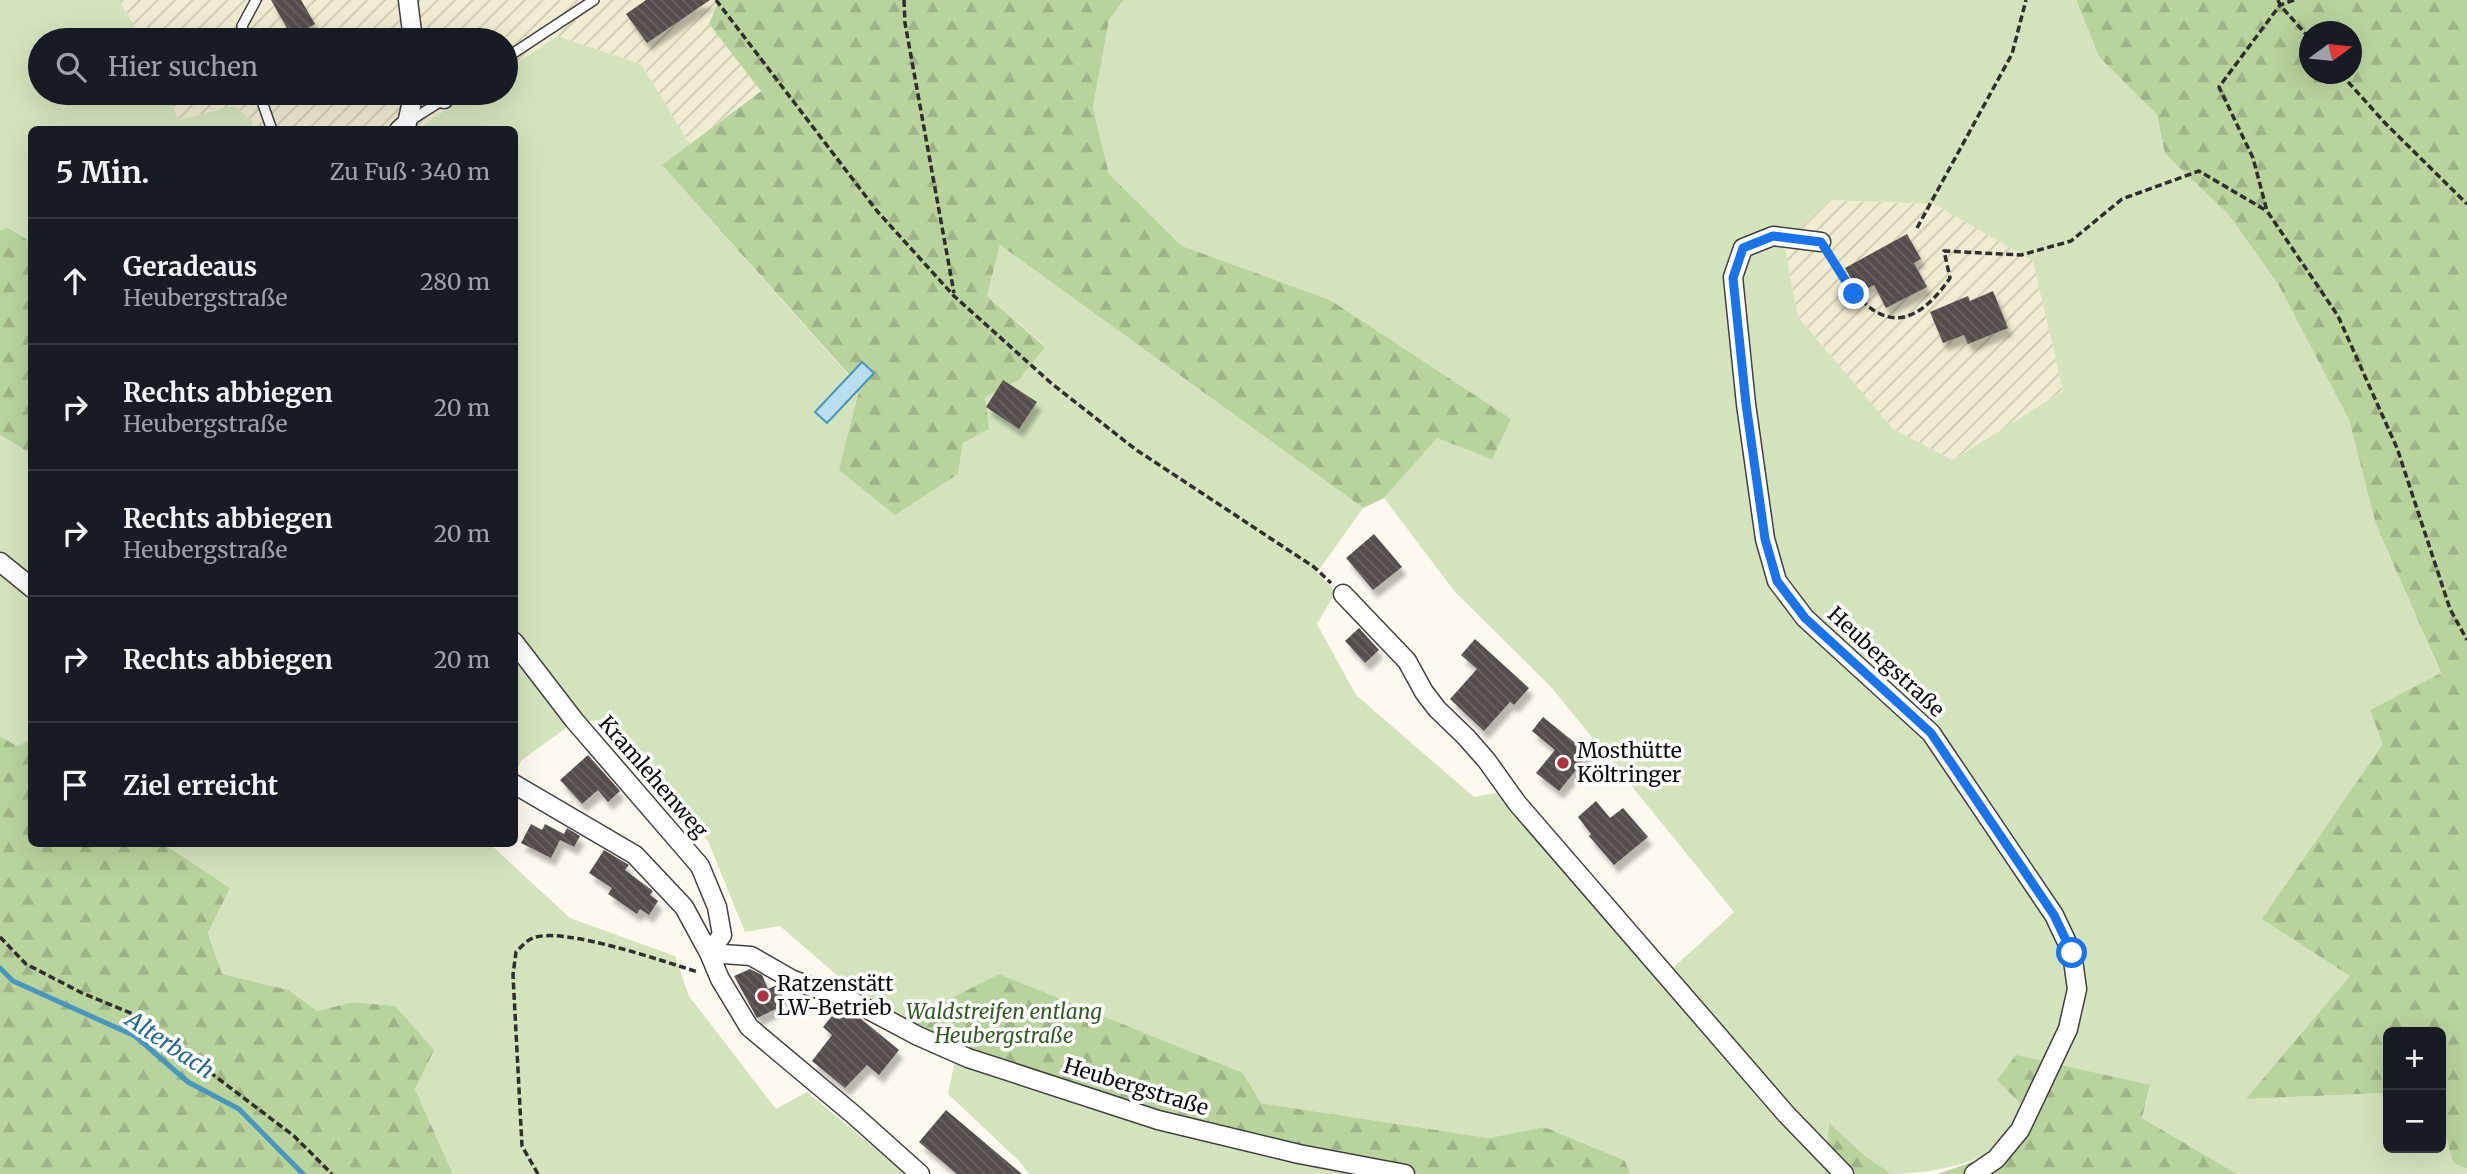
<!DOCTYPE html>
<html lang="de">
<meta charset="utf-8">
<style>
:root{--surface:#171b24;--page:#20242c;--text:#f1f3f6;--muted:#9ea1a6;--line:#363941}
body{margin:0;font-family:Merriweather,serif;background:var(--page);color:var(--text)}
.controls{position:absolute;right:21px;bottom:21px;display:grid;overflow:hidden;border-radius:10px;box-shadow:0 7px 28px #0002}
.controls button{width:63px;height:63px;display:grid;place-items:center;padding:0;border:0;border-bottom:2px solid var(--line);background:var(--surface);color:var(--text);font:35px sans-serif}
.compass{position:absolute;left:2299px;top:21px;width:63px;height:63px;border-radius:50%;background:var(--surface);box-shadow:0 7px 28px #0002;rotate:75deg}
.stop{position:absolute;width:21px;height:21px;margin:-16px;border:5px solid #1a73e8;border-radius:50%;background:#fff}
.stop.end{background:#1a73e8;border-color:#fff;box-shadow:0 2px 7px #0008}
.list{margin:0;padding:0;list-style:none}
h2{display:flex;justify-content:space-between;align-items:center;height:91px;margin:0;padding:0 28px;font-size:30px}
h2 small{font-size:23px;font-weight:400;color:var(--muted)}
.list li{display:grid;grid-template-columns:46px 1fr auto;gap:21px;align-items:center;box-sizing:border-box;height:126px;padding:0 28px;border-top:2px solid var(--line)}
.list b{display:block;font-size:26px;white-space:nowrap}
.list p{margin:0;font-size:23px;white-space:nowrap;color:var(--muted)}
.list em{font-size:23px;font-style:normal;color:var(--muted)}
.icon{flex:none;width:38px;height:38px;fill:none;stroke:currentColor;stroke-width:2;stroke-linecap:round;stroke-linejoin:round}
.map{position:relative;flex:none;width:2467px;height:1174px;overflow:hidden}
.search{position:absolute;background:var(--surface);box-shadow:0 7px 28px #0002;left:28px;top:28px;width:490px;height:77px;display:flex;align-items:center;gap:18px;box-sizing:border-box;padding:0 24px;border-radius:38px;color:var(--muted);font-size:26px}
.panel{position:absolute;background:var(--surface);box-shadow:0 7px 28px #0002;left:28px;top:126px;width:490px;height:721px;border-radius:10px}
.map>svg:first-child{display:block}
</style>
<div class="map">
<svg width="2467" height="1174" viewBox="0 0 2467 1174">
<defs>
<pattern id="farmland-furrows" width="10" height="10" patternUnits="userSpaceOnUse" patternTransform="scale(1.75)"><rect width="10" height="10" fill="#f0ecd1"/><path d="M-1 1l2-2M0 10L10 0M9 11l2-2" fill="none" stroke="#cdc9b2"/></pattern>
<pattern id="forest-firs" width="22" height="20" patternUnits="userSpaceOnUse" patternTransform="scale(1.75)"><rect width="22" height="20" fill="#b9d39d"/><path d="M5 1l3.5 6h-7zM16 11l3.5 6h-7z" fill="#9eb486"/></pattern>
<pattern id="building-back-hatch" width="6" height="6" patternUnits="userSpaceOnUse" patternTransform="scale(1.75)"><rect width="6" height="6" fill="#544e4b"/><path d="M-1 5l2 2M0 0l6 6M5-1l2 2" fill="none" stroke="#686360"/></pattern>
<filter id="shadow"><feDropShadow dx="4.5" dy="8" stdDeviation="2" flood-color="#0004"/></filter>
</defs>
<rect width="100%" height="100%" fill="#fdf9ef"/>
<path fill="url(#farmland-furrows)" d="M119,0H719L709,24L761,90L690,144L641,64L557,36L506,70V40H143Z
M169,93H471L415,130L254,129L251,119L234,106L178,120Z
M1830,200L1934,204L2034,261L2063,391L1953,460L1893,429L1798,317L1783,244Z"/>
<path fill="#d3e4bc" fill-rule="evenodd" d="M0,0H119L143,40H40V93H169L178,120L234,106L251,119L254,129L32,130L31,242L8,227L0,231Z
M1124,0H2076L2099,57L2157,115L2165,154L2228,214L2278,284L2349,420L2376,525L2441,674L2370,710L2384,744L2263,918L2351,976L2247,1099L2388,1093V1148H2441V1119L2453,1163L2467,1169V1174H2237L2142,1118L2150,1086L2021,1104C2016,1115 2012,1134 2003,1143C1980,1165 1924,1174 1892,1174C1877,1170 1842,1136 1829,1124L1825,1174H1631L1624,1160L1544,1127L1489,1138L1261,1103L1243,1073L906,1021L848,985L780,926L745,932L708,841L598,720L573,723L522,760L515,773L514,130H415L471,93H506V70L557,36L641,64L690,144L663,166L860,388L958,474L963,443L985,397L1019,380L1045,346L987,296L1000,245L1363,508L1317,573L1336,592L1317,624L1356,695L1474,797L1501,792L1662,978L1734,912L1551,687L1455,592L1384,498L1437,437L1330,300L1182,246L1109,174L1093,108L1109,20ZM1830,200L1934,204L2033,261L2063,391L1953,460L1893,429L1798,317L1784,244Z
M0,435L31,454V739L17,746L0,736Z
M164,844H490L570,918L675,956L689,996L776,1109L807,1092L906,1174H453L415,1089L395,1006L353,1002L317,1011L289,990L222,974L208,933L230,888Z
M956,1056L1371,1163L1419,1174H1029L1019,1161L948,1094Z"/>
<path fill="url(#forest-firs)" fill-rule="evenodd" d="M719,0H1124L1109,20L1093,108L1109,174L1182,246L1330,300L1511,419L1492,459L1437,438L1384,498L1363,508L1000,245L987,296L1045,347L1019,380L985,397L989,429L963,443L958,474L895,515L839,470L860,387L662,165L761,91L709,24Z
M2076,0H2467V1169L2453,1163L2441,1119V1032H2388V1093L2246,1099L2350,976L2262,919L2383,744L2370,710L2441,673L2376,525L2349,420L2278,284L2228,214L2165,154L2157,115L2099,57ZM2310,32H2352V74H2310Z
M7,227L31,242V454L0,435V231Z
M0,736L17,746L31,739L32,844H164L230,888L208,933L222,974L289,990L317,1011L353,1002L395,1006L434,1050L415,1089L453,1174H0Z
M999,974L1243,1073L1261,1103L1489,1138L1544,1127L1624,1160L1631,1174H1419L1048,1087L906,1021Z
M2016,1055L2150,1085L2142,1118L2237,1174H1937L1981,1159L2005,1141L2021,1104L1997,1080Z
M1829,1123L1865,1156L1891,1174H1825Z"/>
<path fill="#b9dfef" stroke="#4897be" stroke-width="2" d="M862,362L874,373L827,423L815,412Z"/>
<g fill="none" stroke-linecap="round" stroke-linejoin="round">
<path stroke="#4897be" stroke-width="5" d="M0,968L13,981L135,1036L188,1082L239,1109L303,1174"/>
</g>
<path fill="url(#building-back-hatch)" filter="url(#shadow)" d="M271,0H301L315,24L292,37Z
M646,0H710L647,43L626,14Z
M1907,234L1921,259L1914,263L1927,287L1886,308L1874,285L1868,288L1864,281L1855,286L1845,268Z
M1993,291L2008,328L1968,344L1964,335L1943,343L1930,312L1968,296L1970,301Z
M1003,380L1037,402L1019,429L986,407Z
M1374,534L1402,567L1373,590L1346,558Z
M1359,628L1379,650L1365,663L1345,641Z
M1475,639L1529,688L1514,705L1510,702L1484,731L1450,699L1477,669L1461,655Z
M1543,717L1589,754L1559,791L1536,773L1555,750L1532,731Z
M588,755L620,791L608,802L598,790L582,804L560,780Z
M1596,801L1610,818L1623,808L1648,837L1614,865L1589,836L1591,834L1578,817Z
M531,824L542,830L545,824L564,834L567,828L580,836L574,847L560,840L551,858L521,843Z
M604,850L629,865L625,870L653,891L650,895L658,901L649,915L640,909L637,914L608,894L612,888L589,873Z
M750,969L762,975L768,989L777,985L786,1004L757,1018L734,976Z
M838,1008L860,1018L899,1050L879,1075L867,1065L845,1088L812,1061L832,1035L823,1027Z
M946,1110L1022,1174H957L919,1142Z"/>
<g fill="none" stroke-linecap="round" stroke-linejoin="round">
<defs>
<path id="lane" d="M246,40L242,26L256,0
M506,58L594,0
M259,93L272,130
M408,122L454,93"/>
<path id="street" d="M408,0L413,40
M438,93L444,99
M399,130L407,123L414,93
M1821,242L1773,236L1743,248L1733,277L1746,404L1765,539L1777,581L1805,618L1931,733L2054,915L2072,953L2077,989L2068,1029L2020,1130L1996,1159L1974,1174
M0,562L32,588
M1343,594L1407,661L1424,692L1437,709L1466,737L1487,761L1517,803L1786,1114L1844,1174
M514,642L574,720L700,866L717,907L722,935L709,953
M514,784L635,855L684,907L709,953L720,979L749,1027L854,1115L920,1174
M709,953L751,956L793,980L852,1001L918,1036L968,1058L1158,1120L1299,1154L1405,1174"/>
</defs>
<use href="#lane" stroke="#404040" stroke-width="12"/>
<use href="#street" stroke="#404040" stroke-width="21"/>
<path stroke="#2f2f2f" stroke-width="3.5" stroke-dasharray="7 3.5" stroke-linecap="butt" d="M716,0L877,211L954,296L1051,383L1135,449L1314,567L1331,583
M904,0L905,23L954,293
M2278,0L2280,5L2310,39
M2294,0L2280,5L2219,87L2253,158L2267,211L2338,316L2397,448L2450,609L2467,640
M2341,74L2385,123L2467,204
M1917,228L2012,54L2026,0
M1830,258C1866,317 1902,347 1950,278L1944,251L2021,255L2071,241L2122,199L2199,171L2267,211
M0,937L26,964L82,993L133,1014L294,1136L332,1174
M538,1174L522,1146L513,975L516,952C521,947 527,940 533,938C563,926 665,962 698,972"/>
<use href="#lane" stroke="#fff" stroke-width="9"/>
<use href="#street" stroke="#fff" stroke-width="18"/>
</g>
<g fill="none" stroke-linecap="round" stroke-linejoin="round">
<path stroke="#1a73e8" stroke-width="9" d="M1854,294L1821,242L1773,236L1743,248L1733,278L1746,404L1765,539L1777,581L1805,618L1931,733L2054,915L2072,953"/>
</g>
<g fill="#ad3543" stroke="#fff" stroke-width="2.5">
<circle cx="1563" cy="763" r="7"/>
<circle cx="763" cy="996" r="7"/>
</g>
<g text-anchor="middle" stroke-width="7" stroke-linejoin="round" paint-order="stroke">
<g font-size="21" fill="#0d0d0d" stroke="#fff">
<text transform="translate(1886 662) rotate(43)" y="7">Heubergstraße</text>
<text transform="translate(653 777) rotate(49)" y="7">Kramlehenweg</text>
<text transform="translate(1136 1087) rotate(17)" y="7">Heubergstraße</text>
</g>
<g font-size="21" fill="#0d0d0d" stroke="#fff" text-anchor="start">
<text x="1577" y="758">Mosthütte<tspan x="1577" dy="24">Költringer</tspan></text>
<text x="777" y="991">Ratzenstätt<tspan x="777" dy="24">LW-Betrieb</tspan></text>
</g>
<g font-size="21" font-style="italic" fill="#345d25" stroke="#fff">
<text x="1004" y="1019">Waldstreifen entlang<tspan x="1004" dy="24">Heubergstraße</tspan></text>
</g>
<g font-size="23" font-style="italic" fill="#246991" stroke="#fff">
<text transform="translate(170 1045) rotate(34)" y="8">Alterbach</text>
</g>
</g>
</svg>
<div class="controls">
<button>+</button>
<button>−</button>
</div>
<svg class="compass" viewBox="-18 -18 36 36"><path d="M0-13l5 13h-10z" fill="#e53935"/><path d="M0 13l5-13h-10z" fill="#9ea1a6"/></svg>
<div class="stop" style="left:2072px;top:953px"></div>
<div class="stop end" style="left:1854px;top:294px"></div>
<div class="search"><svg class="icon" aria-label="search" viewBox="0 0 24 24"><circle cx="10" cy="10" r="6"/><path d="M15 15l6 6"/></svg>Hier suchen</div>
<section class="panel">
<h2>5 Min.<small>Zu Fuß · 340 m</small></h2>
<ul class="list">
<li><svg class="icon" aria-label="ahead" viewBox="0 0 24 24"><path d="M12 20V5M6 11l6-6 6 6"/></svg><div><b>Geradeaus</b><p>Heubergstraße</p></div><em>280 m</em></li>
<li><svg class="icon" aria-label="right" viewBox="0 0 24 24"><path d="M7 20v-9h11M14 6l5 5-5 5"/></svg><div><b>Rechts abbiegen</b><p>Heubergstraße</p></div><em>20 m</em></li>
<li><svg class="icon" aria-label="right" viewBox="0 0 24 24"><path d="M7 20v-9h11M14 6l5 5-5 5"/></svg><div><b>Rechts abbiegen</b><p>Heubergstraße</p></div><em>20 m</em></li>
<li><svg class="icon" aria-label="right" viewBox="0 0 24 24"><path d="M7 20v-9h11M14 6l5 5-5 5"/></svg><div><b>Rechts abbiegen</b></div><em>20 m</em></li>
<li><svg class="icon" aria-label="arrive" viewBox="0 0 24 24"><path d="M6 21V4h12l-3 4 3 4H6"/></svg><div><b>Ziel erreicht</b></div></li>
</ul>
</section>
</div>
